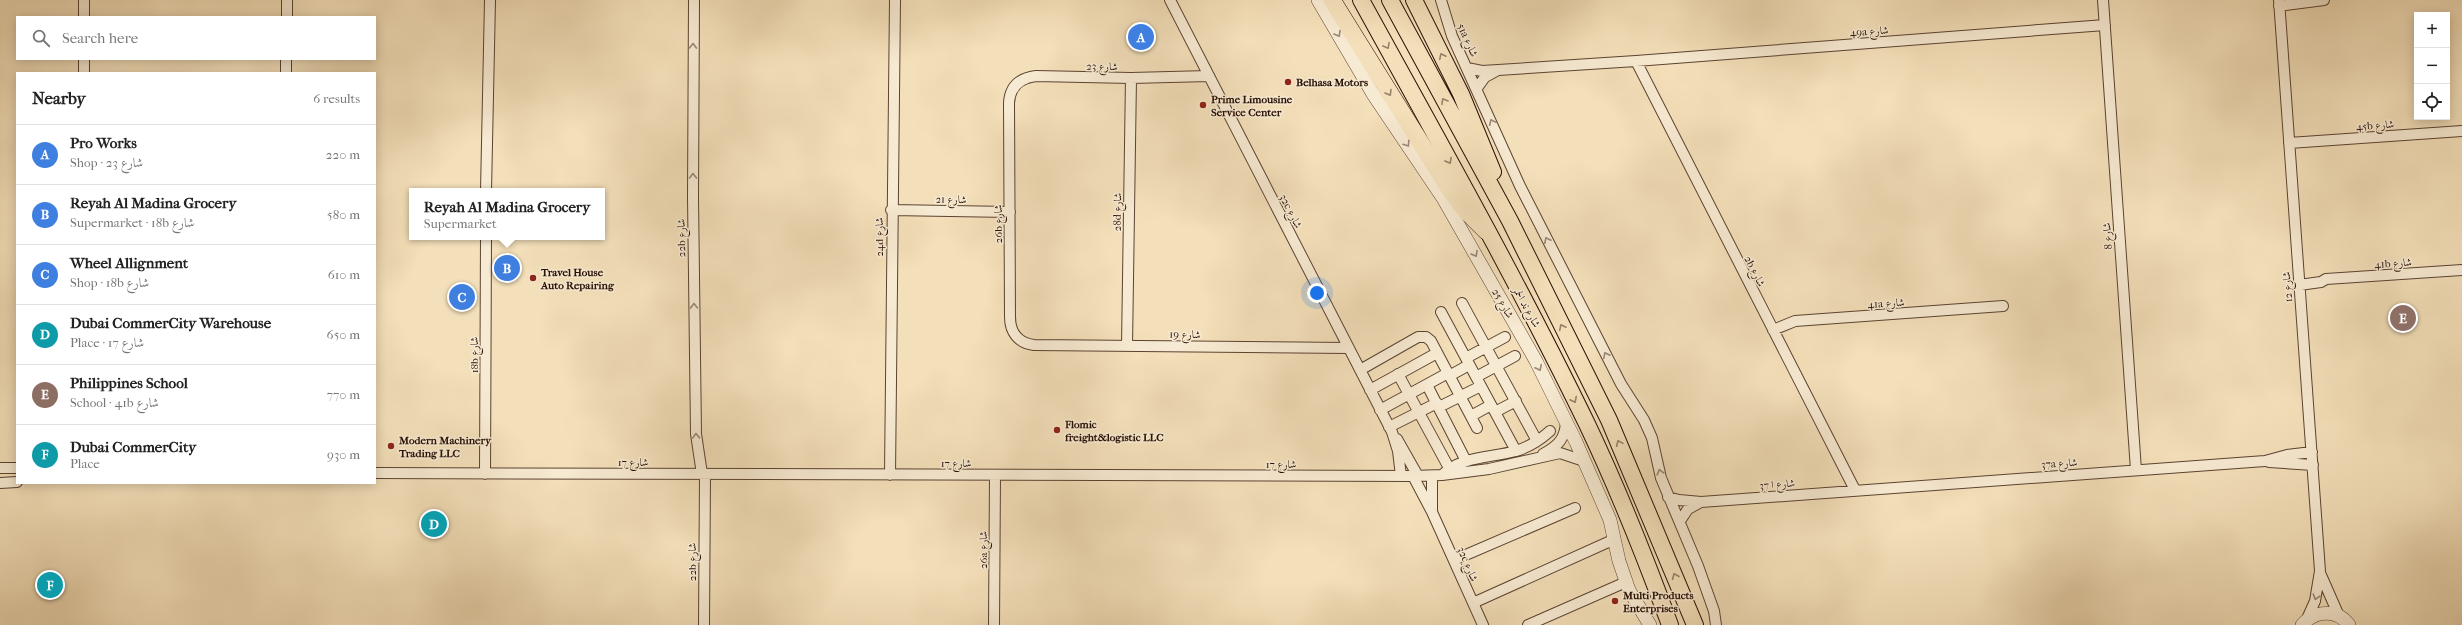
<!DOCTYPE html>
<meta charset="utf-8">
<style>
:root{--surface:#fff;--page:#f2f2f2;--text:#222;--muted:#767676;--line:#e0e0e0;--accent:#111827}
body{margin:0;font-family:"IM FELL French Canon",Amiri,serif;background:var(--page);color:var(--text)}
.controls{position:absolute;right:12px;top:12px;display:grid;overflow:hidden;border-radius:0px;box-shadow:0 2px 10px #0003}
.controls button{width:36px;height:36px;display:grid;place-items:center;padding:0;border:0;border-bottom:1px solid var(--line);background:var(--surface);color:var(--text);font:20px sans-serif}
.you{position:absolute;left:1317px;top:293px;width:14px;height:14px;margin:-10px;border:3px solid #fff;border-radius:50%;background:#1a73e8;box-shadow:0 0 0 6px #1a73e833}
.badge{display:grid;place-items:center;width:26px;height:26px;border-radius:50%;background:var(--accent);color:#fff;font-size:13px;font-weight:700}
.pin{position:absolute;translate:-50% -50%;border:2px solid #fff;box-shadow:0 1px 4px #0006}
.popup{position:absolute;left:409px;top:188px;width:196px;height:52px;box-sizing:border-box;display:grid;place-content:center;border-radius:0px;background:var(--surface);filter:drop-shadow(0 1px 3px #0005);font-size:13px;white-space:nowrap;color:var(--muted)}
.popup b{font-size:15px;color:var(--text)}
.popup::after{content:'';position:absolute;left:50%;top:100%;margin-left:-8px;border:8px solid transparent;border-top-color:var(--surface)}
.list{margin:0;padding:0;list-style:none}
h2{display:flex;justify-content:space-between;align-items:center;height:52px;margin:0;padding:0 16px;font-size:17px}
h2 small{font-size:13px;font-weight:400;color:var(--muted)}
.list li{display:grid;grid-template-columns:26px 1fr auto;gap:12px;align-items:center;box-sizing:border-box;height:60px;padding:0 16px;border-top:1px solid var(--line)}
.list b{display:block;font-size:15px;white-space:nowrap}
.list p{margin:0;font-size:13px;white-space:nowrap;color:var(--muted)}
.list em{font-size:13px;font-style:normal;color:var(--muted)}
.icon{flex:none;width:22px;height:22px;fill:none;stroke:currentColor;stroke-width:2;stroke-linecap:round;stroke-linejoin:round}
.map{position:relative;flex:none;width:2462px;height:625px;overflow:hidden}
.search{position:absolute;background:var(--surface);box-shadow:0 2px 10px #0003;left:16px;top:16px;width:360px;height:44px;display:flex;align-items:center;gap:10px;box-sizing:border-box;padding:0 14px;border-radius:0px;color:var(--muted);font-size:15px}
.panel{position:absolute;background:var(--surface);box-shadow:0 2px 10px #0003;left:16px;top:72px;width:360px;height:412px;border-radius:0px}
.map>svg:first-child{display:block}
</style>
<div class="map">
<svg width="2462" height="625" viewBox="0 0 2462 625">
<rect width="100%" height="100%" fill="#f3dfb9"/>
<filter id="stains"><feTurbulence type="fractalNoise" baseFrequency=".005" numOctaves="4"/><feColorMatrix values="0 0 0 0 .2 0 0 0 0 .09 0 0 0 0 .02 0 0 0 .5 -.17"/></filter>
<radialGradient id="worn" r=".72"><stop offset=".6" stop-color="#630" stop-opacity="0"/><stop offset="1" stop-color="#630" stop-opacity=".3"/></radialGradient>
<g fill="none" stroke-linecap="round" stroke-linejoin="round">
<defs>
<path id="minor" d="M694,0L693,197L696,434L702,474
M1170,0L1392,432L1398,451L1401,476
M1441,0L1452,36L1520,186L1621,384L1644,420L1652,438L1661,478L1698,566L1714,611L1716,625
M2103,0L2136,470
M2279,0L2320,571L2315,601L2306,621
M2279,6L2324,0
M84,17V0
M287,17V0
M1636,61L1855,490
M1467,68L1482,71L1636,61L2105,25
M84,73V59
M286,73V59
M1209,76L1131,78L1036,76C1020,78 1010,86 1009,103L1010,317C1010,332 1018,343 1034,345L1349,348
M1477,88L1485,77L1496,71
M2289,143L2462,131
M486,191L490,0
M891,210L1010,212
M2299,285L2321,282L2326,279L2462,270
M1462,303L1537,441
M1441,312L1516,451
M1773,330L1795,321L2003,306
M1127,346L1131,78
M1466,358L1505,337
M1360,370L1418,337H1426L1431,341L1477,428
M1398,374L1449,468
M1449,376L1469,365
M1476,377L1515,356
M1427,385L1466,461
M1370,390L1437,353
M1439,407L1481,386
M1380,410L1448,373
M1495,412L1516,401
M1471,416L1491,405
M1389,427L1437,403
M1397,439L1418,476
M1543,454C1558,446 1565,439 1566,422
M2269,462L2313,465
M0,468H17
M375,473L1413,476L1442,475L1489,469L1560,453L1584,461
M485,474L486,237
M890,475L895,0
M1442,475C1461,456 1490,458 1516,451C1529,447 1540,440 1550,431
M1413,476L1432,512L1483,625
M1432,476V512
M0,483L17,482
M1668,497L1679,500L1701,502L2265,461L2287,455L2312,452
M1680,521L1688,509L1699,503
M1454,560L1575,508
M2321,575L2339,616
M1473,603L1615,539
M704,625L705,475
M994,625L995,475
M1528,625L1626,582"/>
<path id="tertiary" d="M1318,0L1373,94L1443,198L1536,361L1576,442L1610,520L1619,561L1629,590L1650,625
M2302,625C2315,610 2337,609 2349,625"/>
<path id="primary" d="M1361,0C1438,140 1517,280 1587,424C1618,489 1645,557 1670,625
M1390,0L1510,221L1609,420L1695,625
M1414,0L1461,94L1493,172"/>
<path id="trunk" d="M1332,0L1447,185L1465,210L1486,231"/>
</defs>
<use href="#minor" stroke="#5b4331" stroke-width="12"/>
<use href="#tertiary" stroke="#5b4331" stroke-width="14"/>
<use href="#primary" stroke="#280f04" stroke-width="18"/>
<use href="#trunk" stroke="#280f04" stroke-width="18"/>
<use href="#minor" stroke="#f7ead2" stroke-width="10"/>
<use href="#tertiary" stroke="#f7ead2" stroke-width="13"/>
<use href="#primary" stroke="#f3dfb9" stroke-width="16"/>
<use href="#trunk" stroke="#f3dfb9" stroke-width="17"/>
</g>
<defs><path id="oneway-chevron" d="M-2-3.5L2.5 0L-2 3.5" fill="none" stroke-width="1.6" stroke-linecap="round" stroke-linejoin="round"/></defs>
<g stroke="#9a8775">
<use href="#oneway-chevron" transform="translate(1338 34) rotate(60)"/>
<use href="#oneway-chevron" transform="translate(693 46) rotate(-89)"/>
<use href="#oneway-chevron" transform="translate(1492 122) rotate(-114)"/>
<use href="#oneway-chevron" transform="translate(1407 144) rotate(56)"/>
<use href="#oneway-chevron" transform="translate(693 176) rotate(-90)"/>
<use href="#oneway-chevron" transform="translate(1547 240) rotate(-117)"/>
<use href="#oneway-chevron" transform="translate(1475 254) rotate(60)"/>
<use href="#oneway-chevron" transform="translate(694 306) rotate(-91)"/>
<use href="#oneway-chevron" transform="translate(1606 355) rotate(-117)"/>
<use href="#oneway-chevron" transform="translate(1539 368) rotate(64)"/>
<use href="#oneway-chevron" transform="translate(696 436) rotate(-92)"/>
<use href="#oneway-chevron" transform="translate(1660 472) rotate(-105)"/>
<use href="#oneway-chevron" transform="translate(2316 597) rotate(107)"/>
</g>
<g stroke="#988168">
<use href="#oneway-chevron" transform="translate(1387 46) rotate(61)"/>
<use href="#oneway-chevron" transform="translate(1442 56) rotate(-116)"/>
<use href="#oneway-chevron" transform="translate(1389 93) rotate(59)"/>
<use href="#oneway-chevron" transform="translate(1444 101) rotate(-119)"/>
<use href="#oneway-chevron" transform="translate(1449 161) rotate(61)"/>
<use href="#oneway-chevron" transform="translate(1562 327) rotate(-116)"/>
<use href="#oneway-chevron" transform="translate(1574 400) rotate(63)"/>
<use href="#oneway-chevron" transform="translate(1619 443) rotate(-114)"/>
<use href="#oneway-chevron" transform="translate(1675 576) rotate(-112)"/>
</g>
<g fill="#8f2418" stroke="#f7ead2" stroke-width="1.5">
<circle cx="1288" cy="82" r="4"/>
<circle cx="1203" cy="105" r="4"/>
<circle cx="533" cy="278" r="4"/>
<circle cx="1057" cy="430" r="4"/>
<circle cx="391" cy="446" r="4"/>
<circle cx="1615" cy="601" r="4"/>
</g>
<g text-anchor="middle" stroke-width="3" stroke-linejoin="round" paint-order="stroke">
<g font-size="11" fill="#280f04" stroke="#f7ead2">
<text transform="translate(1869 31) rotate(-4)" y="4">49a شارع</text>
<text transform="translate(1468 40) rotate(66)" y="4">51a شارع</text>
<text transform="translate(1102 66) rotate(1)" y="4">شارع 23</text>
<text transform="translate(2375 125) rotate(-4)" y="4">45b شارع</text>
<text transform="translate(951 199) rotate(1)" y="4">شارع 21</text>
<text transform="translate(1291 211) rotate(63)" y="4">32c شارع</text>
<text transform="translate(1117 212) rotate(-89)" y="4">28d شارع</text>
<text transform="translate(998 224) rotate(-90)" y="4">26b شارع</text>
<text transform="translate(2107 236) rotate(-94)" y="4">شارع 8</text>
<text transform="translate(879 237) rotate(-90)" y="4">24d شارع</text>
<text transform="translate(681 238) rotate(-91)" y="4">22b شارع</text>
<text transform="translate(2393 263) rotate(-4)" y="4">41b شارع</text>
<text transform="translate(1755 271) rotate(63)" y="4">2b شارع</text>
<text transform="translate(2287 287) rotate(-95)" y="4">شارع 12</text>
<text transform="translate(1503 303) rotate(60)" y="4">شارع 25</text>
<text transform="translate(1886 303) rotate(-4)" y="4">41a شارع</text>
<text transform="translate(1527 307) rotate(61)" y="4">شارع ند الحمر</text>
<text transform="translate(1185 334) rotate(1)" y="4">شارع 19</text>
<text transform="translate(474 355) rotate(-90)" y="4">18b شارع</text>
<text x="633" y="466">شارع 17</text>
<text x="956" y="467">شارع 17</text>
<text transform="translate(2059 463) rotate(-4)" y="4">37a شارع</text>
<text x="1281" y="468">شارع 17</text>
<text transform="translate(1777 484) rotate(-5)" y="4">شارع ا 37</text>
<text transform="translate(983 550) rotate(-90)" y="4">26a شارع</text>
<text transform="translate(692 562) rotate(-90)" y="4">22b شارع</text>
<text transform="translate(1468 564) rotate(67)" y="4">32c شارع</text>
</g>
<g font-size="11" font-weight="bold" fill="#280f04" stroke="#f7ead2" text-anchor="start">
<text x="1296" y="86">Belhasa Motors</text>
<text x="1211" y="103">Prime Limousine<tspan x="1211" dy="13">Service Center</tspan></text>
<text x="541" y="276">Travel House<tspan x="541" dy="13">Auto Repairing</tspan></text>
<text x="1065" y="428">Flomic<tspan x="1065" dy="13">freight&amp;logistic LLC</tspan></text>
<text x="399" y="444">Modern Machinery<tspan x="399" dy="13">Trading LLC</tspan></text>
<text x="1623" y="599">Multi Products<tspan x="1623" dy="13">Enterprises</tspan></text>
</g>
</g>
<rect width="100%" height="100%" filter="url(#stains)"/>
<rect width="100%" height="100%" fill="url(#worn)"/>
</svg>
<div class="controls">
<button>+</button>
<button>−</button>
<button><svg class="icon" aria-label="locate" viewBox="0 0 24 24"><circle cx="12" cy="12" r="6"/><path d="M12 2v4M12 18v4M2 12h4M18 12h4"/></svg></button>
</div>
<div class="you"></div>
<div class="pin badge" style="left:1141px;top:37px;background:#3f7fe0">A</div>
<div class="pin badge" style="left:507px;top:268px;background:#3f7fe0">B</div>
<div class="popup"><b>Reyah Al Madina Grocery</b>Supermarket</div>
<div class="pin badge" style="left:462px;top:297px;background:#3f7fe0">C</div>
<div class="pin badge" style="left:434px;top:524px;background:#0f9aa8">D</div>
<div class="pin badge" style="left:2403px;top:318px;background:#8d6e63">E</div>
<div class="pin badge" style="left:50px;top:585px;background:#0f9aa8">F</div>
<div class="search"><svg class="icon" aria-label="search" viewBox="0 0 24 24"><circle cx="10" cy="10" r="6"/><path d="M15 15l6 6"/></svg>Search here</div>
<section class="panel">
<h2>Nearby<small>6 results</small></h2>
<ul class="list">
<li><span class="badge" style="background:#3f7fe0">A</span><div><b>Pro Works</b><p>Shop · شارع 23</p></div><em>220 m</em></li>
<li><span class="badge" style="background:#3f7fe0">B</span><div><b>Reyah Al Madina Grocery</b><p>Supermarket · 18b شارع</p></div><em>580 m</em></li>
<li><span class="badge" style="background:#3f7fe0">C</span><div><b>Wheel Allignment</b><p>Shop · 18b شارع</p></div><em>610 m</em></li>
<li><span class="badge" style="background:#0f9aa8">D</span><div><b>Dubai CommerCity Warehouse</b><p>Place · شارع 17</p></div><em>650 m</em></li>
<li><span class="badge" style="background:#8d6e63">E</span><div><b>Philippines School</b><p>School · 41b شارع</p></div><em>770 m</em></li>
<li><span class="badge" style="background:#0f9aa8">F</span><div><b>Dubai CommerCity</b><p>Place</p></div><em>930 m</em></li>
</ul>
</section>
</div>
